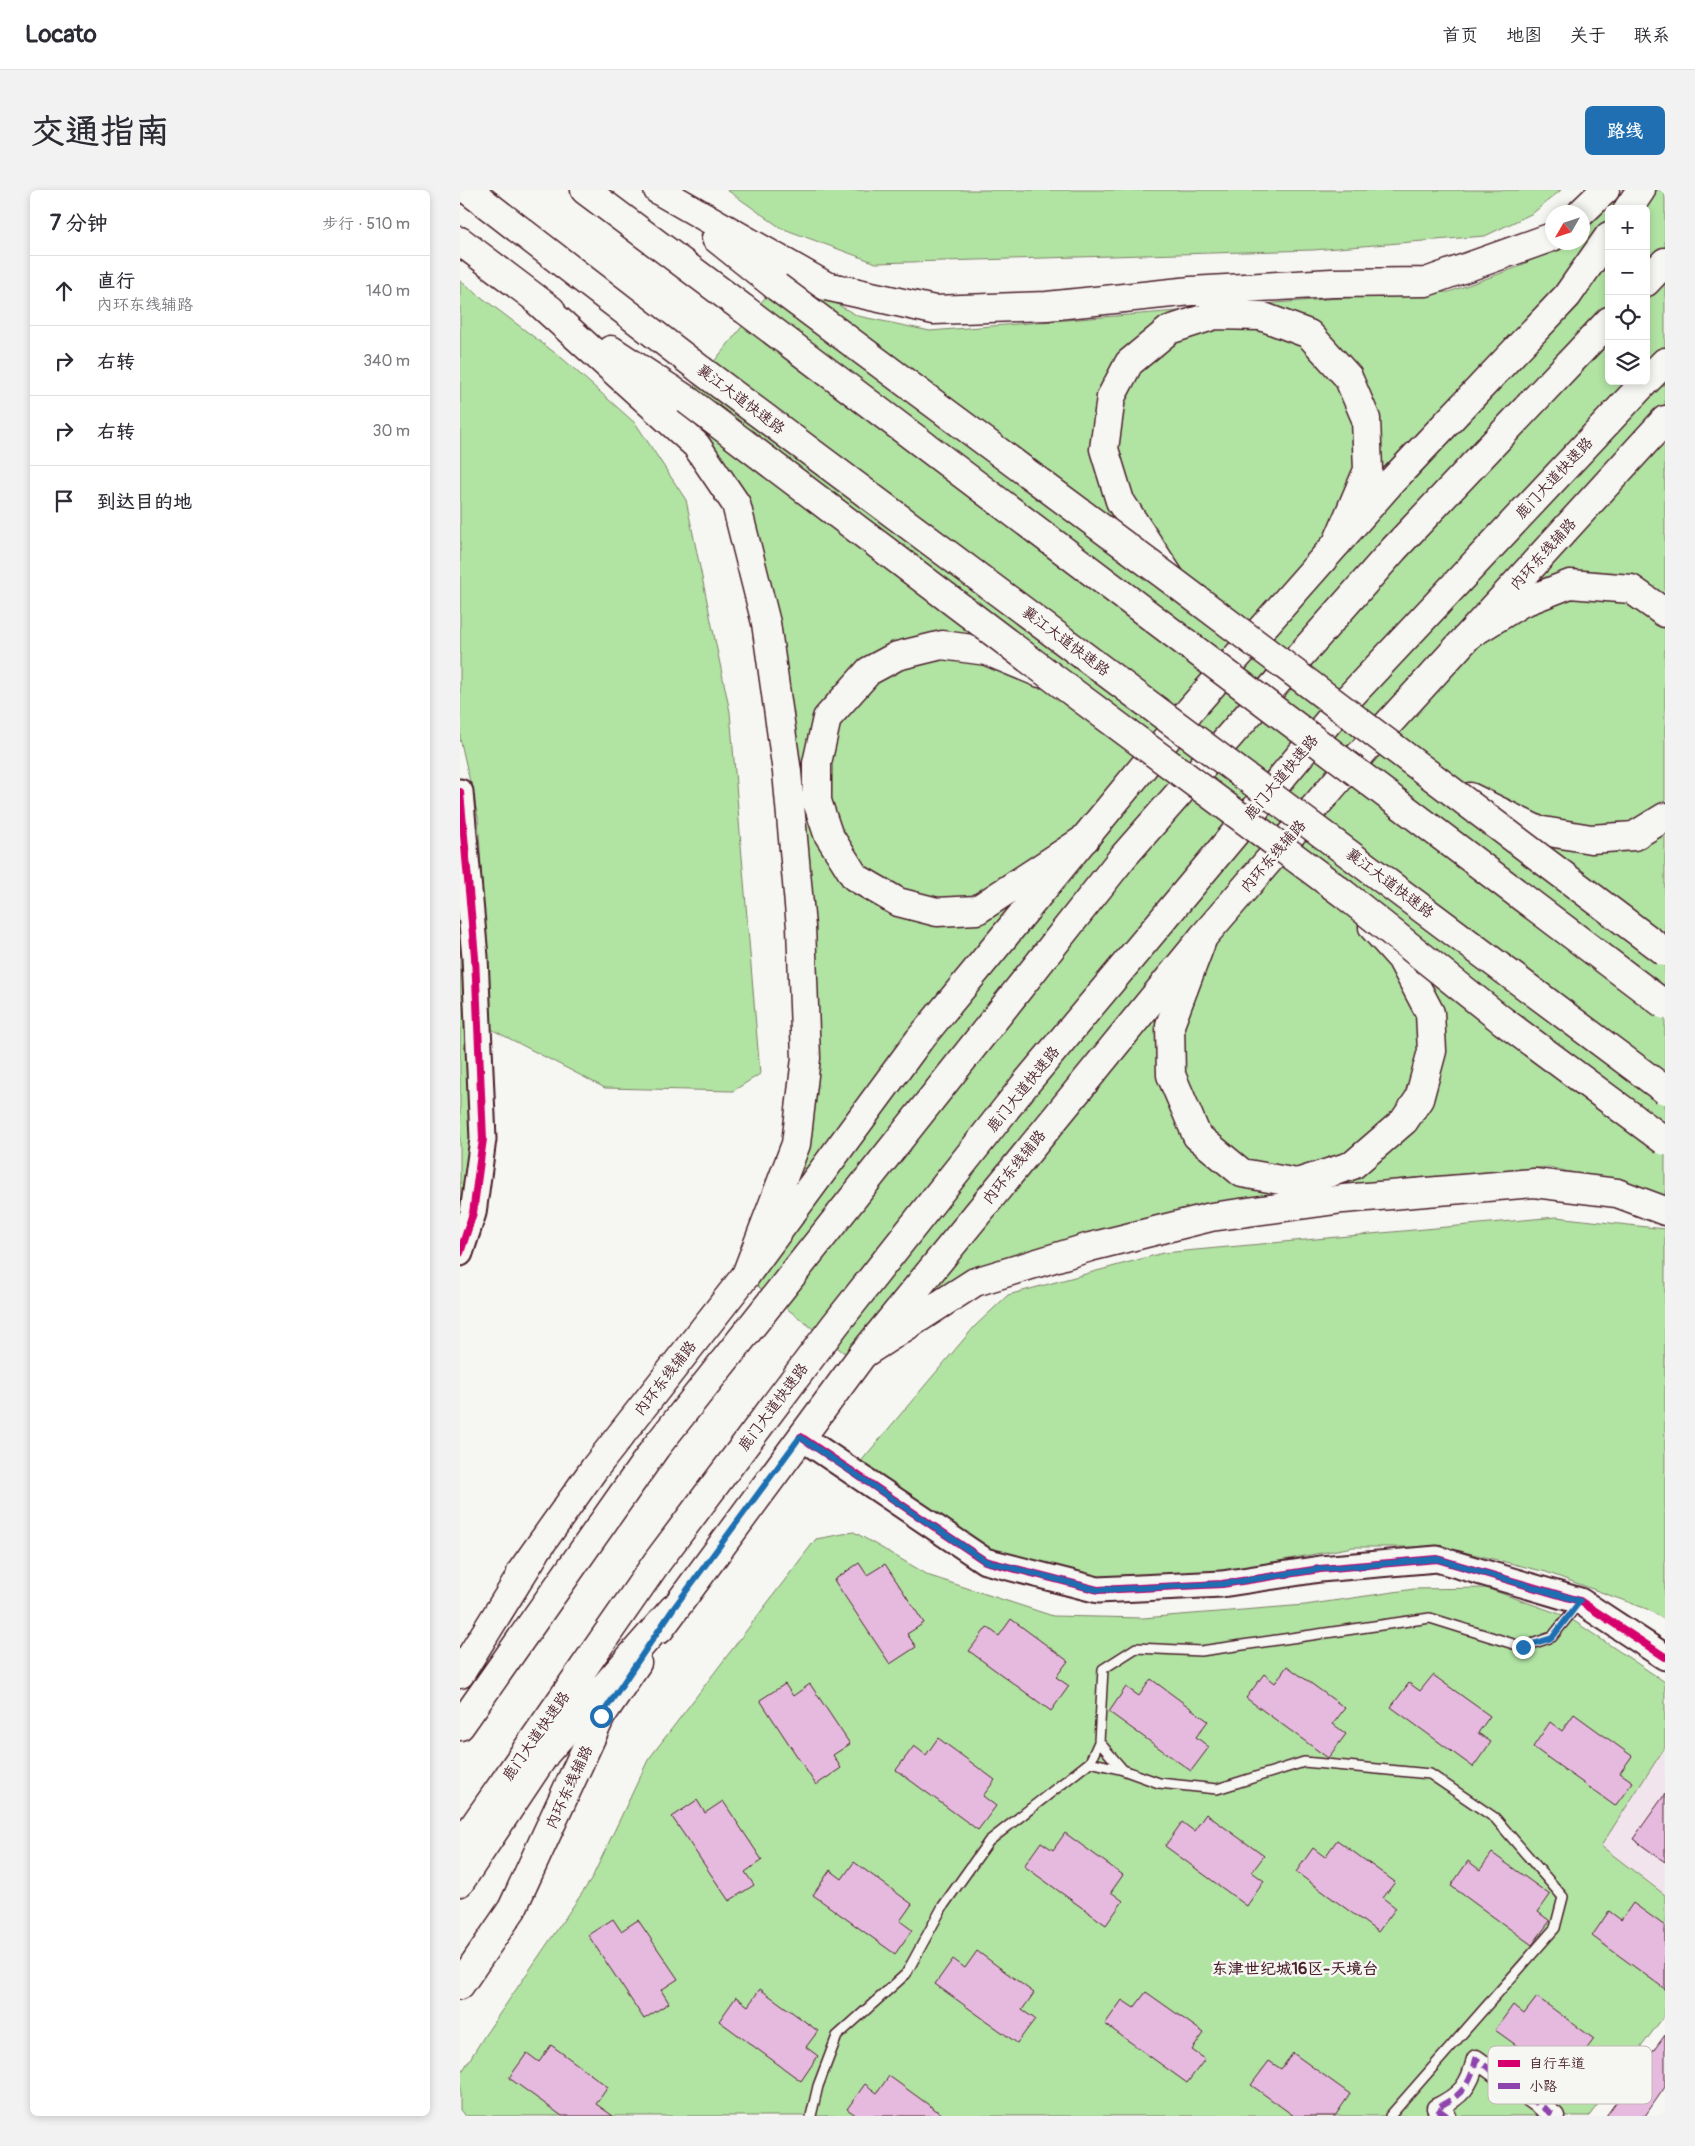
<!DOCTYPE html>
<html lang="zh">
<meta charset="utf-8">
<style>
:root{--surface:#fff;--page:#f2f2f3;--text:#2b2b33;--muted:#7c7c81;--line:#e1e1e2;--accent:#1f6fb2}
body{margin:0;font-family:Pangolin,"LXGW WenKai TC",sans-serif;background:var(--page);color:var(--text)}
.controls{position:absolute;right:15px;top:15px;display:grid;overflow:hidden;border-radius:8px;box-shadow:0 2px 8px #0003}
.controls button{width:45px;height:45px;display:grid;place-items:center;padding:0;border:0;border-bottom:1px solid var(--line);background:var(--surface);color:var(--text);font:25px sans-serif}
.compass{position:absolute;left:1085px;top:15px;width:45px;height:45px;border-radius:50%;background:var(--surface);box-shadow:0 2px 8px #0003;rotate:231deg}
.stop{position:absolute;width:15px;height:15px;margin:-11px;border:4px solid #1f6fb2;border-radius:50%;background:#fff}
.stop.end{background:#1f6fb2;border-color:#fff;box-shadow:0 1px 5px #0008}
.list{margin:0;padding:0;list-style:none}
h2{display:flex;justify-content:space-between;align-items:center;height:65px;margin:0;padding:0 20px;font-size:21px}
h2 small{font-size:16px;font-weight:400;color:var(--muted)}
.list li{display:grid;grid-template-columns:32px 1fr auto;gap:15px;align-items:center;box-sizing:border-box;height:70px;padding:0 20px;border-top:1px solid var(--line)}
.list b{display:block;font-size:19px;white-space:nowrap}
.list p{margin:0;font-size:16px;white-space:nowrap;color:var(--muted)}
.list em{font-size:16px;font-style:normal;color:var(--muted)}
.icon{flex:none;width:28px;height:28px;fill:none;stroke:currentColor;stroke-width:2;stroke-linecap:round;stroke-linejoin:round}
.map{position:relative;flex:none;width:1205px;height:1926px;overflow:hidden;border-radius:8px}
header{display:flex;align-items:center;gap:30px;box-sizing:border-box;height:70px;padding:0 25px;background:var(--surface);border-bottom:1px solid var(--line)}
header strong{font-size:24px}
nav{display:flex;gap:28px;margin-inline-start:auto;font-size:18px}
.intro{display:flex;align-items:center;justify-content:space-between;box-sizing:border-box;height:120px;padding:0 30px}
h1{margin:0;font-size:35px}
.button{padding:12px 22px;border-radius:8px;background:var(--accent);color:#fff;font-size:18px;font-weight:700}
main{display:flex;gap:30px;padding:0 30px}
aside{flex:1;background:var(--surface);border-radius:8px;box-shadow:0 2px 8px #0003}
.map>svg:first-child{display:block}
</style>
<header>
<strong>Locato</strong>
<nav><a>首页</a><a>地图</a><a>关于</a><a>联系</a></nav>
</header>
<div class="intro"><h1>交通指南</h1><a class="button">路线</a></div>
<main>
<aside>
<h2>7 分钟<small>步行 · 510 m</small></h2>
<ul class="list">
<li><svg class="icon" aria-label="ahead" viewBox="0 0 24 24"><path d="M12 20V5M6 11l6-6 6 6"/></svg><div><b>直行</b><p>内环东线辅路</p></div><em>140 m</em></li>
<li><svg class="icon" aria-label="right" viewBox="0 0 24 24"><path d="M7 20v-9h11M14 6l5 5-5 5"/></svg><div><b>右转</b></div><em>340 m</em></li>
<li><svg class="icon" aria-label="right" viewBox="0 0 24 24"><path d="M7 20v-9h11M14 6l5 5-5 5"/></svg><div><b>右转</b></div><em>30 m</em></li>
<li><svg class="icon" aria-label="arrive" viewBox="0 0 24 24"><path d="M6 21V4h12l-3 4 3 4H6"/></svg><div><b>到达目的地</b></div></li>
</ul>
</aside>
<div class="map">
<svg width="1205" height="1926" viewBox="0 0 1205 1926">
<rect width="100%" height="100%" fill="#f6f6f2"/>
<filter id="ink" filterUnits="userSpaceOnUse"><feTurbulence type="fractalNoise" baseFrequency=".02" numOctaves="2"/><feDisplacementMap in="SourceGraphic" scale="10" xChannelSelector="R" yChannelSelector="G"/><feConvolveMatrix kernelMatrix="1 2 1 2 8 2 1 2 1" color-interpolation-filters="sRGB"/></filter>
<g filter="url(#ink)">
<path fill="#f1e4ec" d="M1205,1557V1705L1141,1656Z"/>
<path fill="#b1e3a3" stroke="#7e8167" fill-rule="evenodd" d="M267,0H1101L1073,23L1025,46L853,60L416,73L321,38Z
M1167,0H1205V1013L1166,996L1089,977L944,989L781,1008L658,1037L387,1165L291,1091L343,943L302,372L213,223L324,84L398,126L470,141L866,109L989,102L1058,77L1104,53L1122,52L1123,38ZM1149,19H1186V191H1149Z
M0,91L103,169L176,234L226,310L270,522L300,884L273,901L145,898L31,839L18,627L0,548Z
M0,602L23,949L0,1063Z
M1096,1027L1205,1039V1430L1187,1419L1086,1382L984,1357H893L786,1377L704,1389L639,1390L536,1363L392,1282L515,1136L548,1105L703,1063Z
M394,1342L470,1386L593,1426L683,1428L845,1415L954,1399L1026,1398L1108,1427L1205,1492V1557L1141,1656L1205,1705V1825L1129,1926H5L0,1920V1885L25,1845L131,1690L188,1570L356,1349Z"/>
<path fill="#e6badf" stroke="#4a1f2b" d="M399,1373L407,1385L425,1374L464,1433L447,1444L456,1457L430,1474L374,1390Z
M551,1429L608,1471L596,1487L609,1496L591,1521L509,1461L527,1437L539,1446Z
M827,1476L885,1518L873,1534L886,1544L868,1568L786,1508L804,1484L815,1493Z
M973,1485L1030,1526L1018,1543L1031,1552L1013,1577L931,1517L949,1493L960,1501Z
M691,1489L748,1531L736,1547L749,1557L731,1581L649,1522L666,1497L679,1506Z
M325,1494L333,1506L350,1494L390,1554L373,1565L381,1578L356,1595L300,1510Z
M1114,1524L1172,1566L1160,1583L1173,1592L1155,1616L1073,1557L1090,1532L1102,1541Z
M478,1548L535,1590L523,1606L536,1616L518,1640L436,1580L454,1556L466,1565Z
M1205,1604V1672L1173,1649Z
M237,1610L245,1623L263,1611L302,1670L285,1682L294,1695L269,1711L212,1627Z
M746,1624L804,1666L792,1682L804,1691L787,1716L705,1656L722,1632L734,1641Z
M605,1643L663,1685L651,1702L663,1711L646,1735L564,1676L581,1652L593,1660Z
M877,1650L935,1692L923,1708L936,1718L918,1742L836,1682L853,1658L865,1667Z
M1032,1663L1090,1705L1078,1722L1090,1731L1072,1755L991,1696L1008,1671L1020,1680Z
M394,1672L452,1714L440,1731L452,1740L435,1764L353,1705L370,1680L382,1689Z
M1173,1713L1205,1736V1799L1132,1746L1149,1721L1161,1730Z
M153,1729L161,1741L178,1730L218,1789L201,1800L209,1813L184,1829L128,1745Z
M517,1761L574,1803L562,1820L575,1829L557,1853L475,1794L493,1769L505,1778Z
M300,1799L358,1841L346,1857L358,1866L341,1891L259,1831L276,1807L288,1816Z
M686,1802L744,1843L732,1860L745,1869L727,1893L645,1834L662,1810L674,1818Z
M1077,1807L1134,1849L1122,1865L1135,1874L1117,1899L1035,1840L1053,1815L1064,1824Z
M1205,1845V1897L1185,1926H1146Z
M91,1855L148,1897L136,1914L153,1926H102L49,1888L67,1863L79,1872Z
M833,1863L890,1904L875,1926H834L791,1895L809,1871L821,1879Z
M429,1886L484,1926H397L387,1919L405,1894L417,1903Z"/>
<g fill="none" stroke-linecap="round" stroke-linejoin="round">
<defs>
<path id="lane" d="M630,1572L639,1552
M663,1580L639,1552L643,1479L676,1458L741,1461L970,1428L1063,1457L1092,1447L1119,1413
M351,1926L358,1896L377,1846L446,1784L483,1716L529,1651L630,1572L663,1580L699,1593L757,1599L844,1572L970,1584L1035,1628L1103,1707L1095,1738L930,1926"/>
<path id="street" d="M987,1926L976,1918C1001,1906 1010,1896 1016,1869L1095,1926"/>
<path id="secondary" d="M0,602L15,767L23,949L13,1023L0,1063
M341,1247L525,1371L638,1400L762,1394L860,1379L977,1369L1120,1411L1205,1467"/>
<path id="primary" d="M1168,19L1181,0
M61,1382L134,1279L286,1085L459,850L731,519L931,292L1107,106L1149,46
M200,1439L403,1164L743,747L896,569L1205,230
M0,1795L52,1719L141,1526L177,1473"/>
<path id="highway" d="M8,0L241,180
M125,0L284,119
M198,0L366,96L474,120L587,116L731,101L872,93L966,92L1092,47
M1122,22L1145,0
M256,48L317,97
M0,51L91,120
M1186,92L1205,72
M76,110L236,255L276,314L306,433L327,582L341,737L346,868L336,954L286,1085
M151,160L227,210
M1186,191L1205,172
M711,389L660,311L644,259L651,207L669,173L709,140L755,125L801,126L849,144L888,187L906,229L908,280L877,353
M1012,443L1061,413L1110,394L1171,399L1205,423
M580,483L527,461L482,455L437,466L409,481L367,528L357,573V611L368,644L395,687L438,712L477,722L517,720L625,649
M1010,607L1077,640L1131,649L1174,646L1205,627
M743,747L710,835L711,885L737,946L782,983L837,993L893,975L944,931L959,909L972,861L970,823L941,768L913,737
M403,1164L515,1092L630,1057L751,1027L883,1009L1074,993L1157,1003L1205,1021
M0,1484L75,1363
M0,1536L196,1257L663,667L934,359L1149,131
M0,1656L197,1372L375,1135L567,892L883,514L1186,191
M0,1692L86,1563L213,1419"/>
</defs>
<use href="#lane" stroke="#4a1f2b" stroke-width="12"/>
<use href="#street" stroke="#4a1f2b" stroke-width="21"/>
<use href="#secondary" stroke="#4a1f2b" stroke-width="29"/>
<use href="#primary" stroke="#4a1f2b" stroke-width="31"/>
<use href="#highway" stroke="#4a1f2b" stroke-width="31"/>
<use href="#lane" stroke="#f6f6f2" stroke-width="9"/>
<use href="#street" stroke="#f6f6f2" stroke-width="18"/>
<use href="#secondary" stroke="#f6f6f2" stroke-width="25"/>
<use href="#primary" stroke="#f6f6f2" stroke-width="28"/>
<use href="#highway" stroke="#f6f6f2" stroke-width="28"/>
<defs>
<path id="highway-bridge" d="M317,97L714,392L1205,762
M284,119L1205,815
M241,180L1205,900
M227,210L595,489L884,704L1043,831L1205,951"/>
</defs>
<use href="#highway-bridge" stroke="#4a1f2b" stroke-width="31" stroke-linecap="butt"/>
<use href="#highway-bridge" stroke="#f6f6f2" stroke-width="28"/>
<path stroke="#8e44ad" stroke-width="6" stroke-dasharray="12 6" stroke-linecap="butt" d="M987,1926L976,1918C1001,1906 1010,1896 1016,1869L1095,1926"/>
<defs>
<path id="cycleway" d="M0,602L15,767L23,949L13,1023L0,1063
M341,1247L525,1371L638,1400L762,1394L860,1379L977,1369L1120,1411L1205,1467"/>
</defs>
<use href="#cycleway" stroke="#f6f6f2" stroke-width="11"/>
<use href="#cycleway" stroke="#d6006c" stroke-width="8"/>
</g>
</g>
<g fill="none" stroke-linecap="round" stroke-linejoin="round" filter="url(#ink)">
<path stroke="#1f6fb2" stroke-width="6" d="M141,1526L213,1419L340,1247L525,1371L638,1400L762,1394L860,1379L977,1369L1120,1411L1092,1448L1063,1457"/>
</g>
<g text-anchor="middle" stroke-width="5" stroke-linejoin="round" paint-order="stroke">
<g font-size="15" fill="#4a1f2b" stroke="#f6f6f2">
<text transform="translate(281 209) rotate(37)" y="5">襄江大道快速路</text>
<text transform="translate(1094 288) rotate(-47)" y="5">鹿门大道快速路</text>
<text transform="translate(1083 364) rotate(-48)" y="5">内环东线辅路</text>
<text transform="translate(606 451) rotate(37)" y="5">襄江大道快速路</text>
<text transform="translate(821 587) rotate(-50)" y="5">鹿门大道快速路</text>
<text transform="translate(813 666) rotate(-49)" y="5">内环东线辅路</text>
<text transform="translate(930 693) rotate(37)" y="5">襄江大道快速路</text>
<text transform="translate(563 899) rotate(-51)" y="5">鹿门大道快速路</text>
<text transform="translate(554 977) rotate(-51)" y="5">内环东线辅路</text>
<text transform="translate(205 1188) rotate(-52)" y="5">内环东线辅路</text>
<text transform="translate(313 1217) rotate(-53)" y="5">鹿门大道快速路</text>
<text transform="translate(76 1546) rotate(-55)" y="5">鹿门大道快速路</text>
<text transform="translate(109 1597) rotate(-65)" y="5">内环东线辅路</text>
</g>
<g font-size="16" font-weight="bold" fill="#4a1f2b" stroke="#f6f6f2">
<text x="835" y="1784">东津世纪城16区-天境台</text>
</g>
</g>
<rect x="1028" y="1856" width="164" height="58" rx="8" fill="#f6f6f2" stroke="#c2b6b6" stroke-width="1"/>
<rect x="1038" y="1870" width="22" height="7" fill="#d6006c"/>
<rect x="1038" y="1893" width="22" height="6" fill="#8e44ad"/>
<g font-size="14" fill="#4a1f2b">
<text x="1069" y="1878">自行车道</text>
<text x="1069" y="1901">小路</text>
</g>
</svg>
<div class="controls">
<button>+</button>
<button>−</button>
<button><svg class="icon" aria-label="locate" viewBox="0 0 24 24"><circle cx="12" cy="12" r="6"/><path d="M12 2v4M12 18v4M2 12h4M18 12h4"/></svg></button>
<button><svg class="icon" aria-label="layers" viewBox="0 0 24 24"><path d="M12 4l9 5-9 5-9-5zM3 14l9 5 9-5"/></svg></button>
</div>
<svg class="compass" viewBox="-18 -18 36 36"><path d="M0-13l5 13h-10z" fill="#e53935"/><path d="M0 13l5-13h-10z" fill="#7c7c81"/></svg>
<div class="stop" style="left:141px;top:1526px"></div>
<div class="stop end" style="left:1063px;top:1457px"></div>
</div>
</main>
